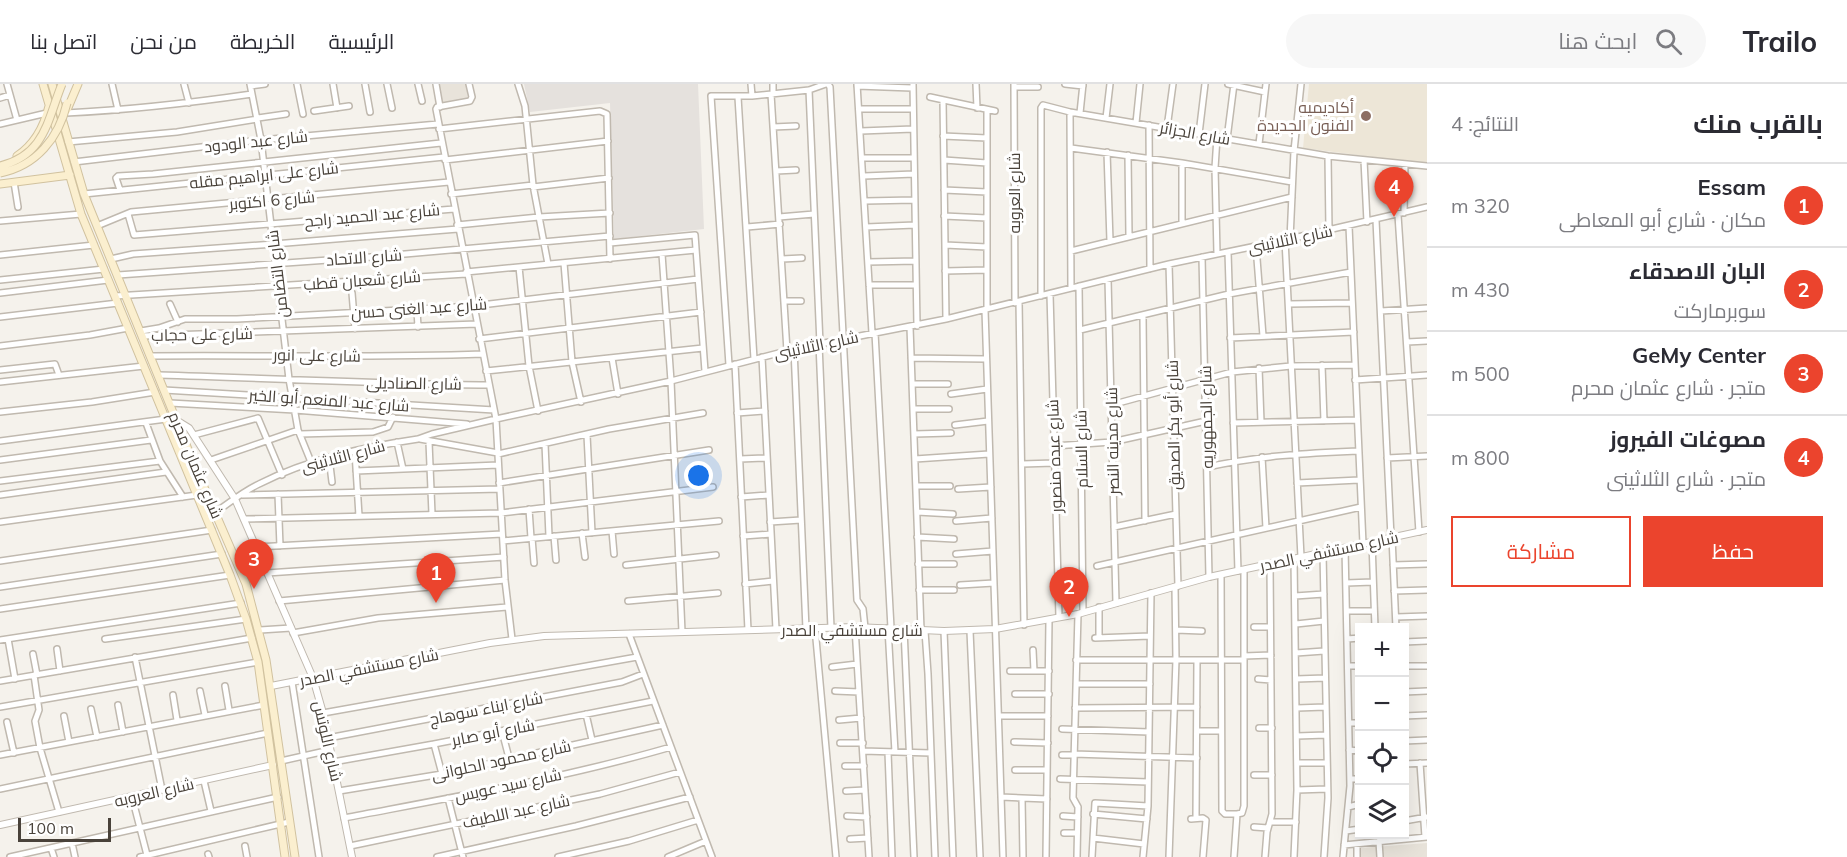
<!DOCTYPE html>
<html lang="ar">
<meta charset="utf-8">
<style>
:root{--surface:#fff;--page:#f7f7f7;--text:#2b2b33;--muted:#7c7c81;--line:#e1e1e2;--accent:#eb442d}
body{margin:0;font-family:Mulish,Cairo,sans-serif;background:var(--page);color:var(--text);direction:rtl}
.controls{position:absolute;right:18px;bottom:18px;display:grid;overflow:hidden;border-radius:0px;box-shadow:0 6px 24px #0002}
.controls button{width:54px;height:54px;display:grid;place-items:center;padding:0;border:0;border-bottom:2px solid var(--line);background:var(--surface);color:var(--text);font:30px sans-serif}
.scale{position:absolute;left:18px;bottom:15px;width:93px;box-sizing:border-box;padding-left:6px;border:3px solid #49423a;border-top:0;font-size:16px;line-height:21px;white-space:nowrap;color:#49423a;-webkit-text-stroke:4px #fff;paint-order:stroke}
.you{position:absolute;left:699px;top:392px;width:21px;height:21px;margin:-15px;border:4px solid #fff;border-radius:50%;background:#1a73e8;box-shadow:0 0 0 9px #1a73e833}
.badge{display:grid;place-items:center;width:39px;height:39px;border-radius:50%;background:var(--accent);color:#fff;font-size:20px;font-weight:700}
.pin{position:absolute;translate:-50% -50px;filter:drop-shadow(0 2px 3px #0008)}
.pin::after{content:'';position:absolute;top:32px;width:21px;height:18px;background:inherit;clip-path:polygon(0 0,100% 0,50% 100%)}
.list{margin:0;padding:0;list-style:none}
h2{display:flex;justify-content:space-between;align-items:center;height:78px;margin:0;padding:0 24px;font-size:26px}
h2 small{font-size:20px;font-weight:400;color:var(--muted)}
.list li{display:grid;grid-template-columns:39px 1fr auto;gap:18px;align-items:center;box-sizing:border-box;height:84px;padding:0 24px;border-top:2px solid var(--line)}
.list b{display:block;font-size:22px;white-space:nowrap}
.list p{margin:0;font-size:20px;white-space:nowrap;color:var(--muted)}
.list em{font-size:20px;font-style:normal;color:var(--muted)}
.actions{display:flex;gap:12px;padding:18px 24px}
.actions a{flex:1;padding:14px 0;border:2px solid var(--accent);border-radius:0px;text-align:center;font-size:21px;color:var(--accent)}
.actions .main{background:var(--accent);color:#fff}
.icon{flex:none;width:33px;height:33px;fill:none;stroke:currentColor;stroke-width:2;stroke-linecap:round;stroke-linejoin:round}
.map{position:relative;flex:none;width:1427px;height:773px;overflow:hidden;direction:ltr}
header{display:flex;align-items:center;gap:36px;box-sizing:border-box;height:84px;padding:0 30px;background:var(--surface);border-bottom:2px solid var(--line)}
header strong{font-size:28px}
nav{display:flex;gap:33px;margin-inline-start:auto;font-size:21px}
.search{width:420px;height:54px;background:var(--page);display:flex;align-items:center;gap:15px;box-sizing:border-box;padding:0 21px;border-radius:33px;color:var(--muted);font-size:22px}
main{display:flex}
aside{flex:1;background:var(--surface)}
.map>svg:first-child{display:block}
</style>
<header>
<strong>Trailo</strong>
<div class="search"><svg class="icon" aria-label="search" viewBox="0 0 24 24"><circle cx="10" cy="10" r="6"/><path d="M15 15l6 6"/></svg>ابحث هنا</div>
<nav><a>الرئيسية</a><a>الخريطة</a><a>من نحن</a><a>اتصل بنا</a></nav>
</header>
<main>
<aside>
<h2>بالقرب منك<small>النتائج: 4</small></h2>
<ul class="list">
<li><span class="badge">1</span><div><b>Essam</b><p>مكان · شارع أبو المعاطى</p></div><em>320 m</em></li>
<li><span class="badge">2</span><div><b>البان الاصدقاء</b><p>سوبرماركت</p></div><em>430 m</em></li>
<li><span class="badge">3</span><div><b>GeMy Center</b><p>متجر · شارع عثمان محرم</p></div><em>500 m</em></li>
<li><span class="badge">4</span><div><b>مصوغات الفيروز</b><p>متجر · شارع الثلاثينى</p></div><em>800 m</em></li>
</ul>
<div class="actions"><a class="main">حفظ</a><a>مشاركة</a></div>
</aside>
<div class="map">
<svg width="1427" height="773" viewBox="0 0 1427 773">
<rect width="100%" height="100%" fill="#f5f2ec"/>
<path fill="#e8e3da" d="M438,0H466L468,14L442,19Z
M1427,759V773H1361V764Z"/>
<path fill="#e5e1dd" d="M524,0H698L704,145L614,155L610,19L530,28Z"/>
<path fill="#ede6d7" d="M1309,0H1427V80L1303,64Z"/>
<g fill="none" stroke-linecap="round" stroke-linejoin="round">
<defs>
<path id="minor" d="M7,0L17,36
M112,0L118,26
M184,0L189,19
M250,0L261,56L289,295L298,346L311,378
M297,0L303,30
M333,0L337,24
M365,0L370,28
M387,0L392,24
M418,0L422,17
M436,0L440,23
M469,0L472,13L470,17L437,23L436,25L496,335L505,496L512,555
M518,0L525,22L533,101L548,180
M751,0L752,12
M773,0V9
M828,0L830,3L857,516L863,525L865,544
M857,0L872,249
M913,0L917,242
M976,0L977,24
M1014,0L1015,219
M1065,0L1083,2
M1228,0L1265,8
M251,2L265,0
M857,2L912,4
M1014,3H1038
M809,6L820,260
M771,10L787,267
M738,13L754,275
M930,13L995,27
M0,14L10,11
M943,16L946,235
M859,25H912
M987,26V225
M314,27L349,22
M1070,28L1071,204
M66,29C129,26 190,19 252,10
M1080,29L1083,0
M258,34L286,30
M1106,34L1110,0
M1136,39L1140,0
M0,40L47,29
M1149,41L1150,185
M773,43L796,42
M1167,44L1173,0
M439,45L600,27L607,30L610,175
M861,47L913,45
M1199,50L1205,0
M943,52L987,54
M1227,55L1234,0
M68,58L177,48L258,35
M1259,60L1266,0
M1071,64L1182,79L1292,98
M1107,68L1110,157
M1128,71L1129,152
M1328,72L1329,146
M863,74H914
M445,76L608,57
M944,76L987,79
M1364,76L1367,138
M74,78L261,56L438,40
M776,87L796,86
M864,92L914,90
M14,98L18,123
M533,103L609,94
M120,106L116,94L118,92L153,90L441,59
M944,106L987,108
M84,110L444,73
M451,110L533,101
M865,117L914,116
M1404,129L1405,80
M128,130L134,151L454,125
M1398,131L1419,448
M944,132L987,134
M779,133L814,130
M1376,136L1391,453
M0,137L81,130
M1182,138V79
M457,141L539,133L610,129
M97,142L131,128L449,98
M1349,142L1363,460
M747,143L780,140
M866,143L915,141
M1290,155L1294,67L1301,0
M1285,156L1301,473
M610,159L695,151L705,287
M274,160L458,145
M945,161L987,163
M1256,162L1263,252
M1071,167L1292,113
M1228,168L1238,487
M662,170L671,297L682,548
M1217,170L1215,84L1217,53
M0,171L94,161
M1202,173L1209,493
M111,175L133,170L274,160
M782,175L802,174
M868,178L916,177
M564,179L572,278L581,318
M1169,180L1178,502
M519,183L529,282L538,327
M945,187L987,186
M466,188L696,166
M118,191L371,173L610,152
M1108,195L1116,519
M0,196L104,185
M869,201H916
M1079,202L1083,528
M0,209L108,196
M352,209L355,245
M1050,210L1059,533
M115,212L466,190
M1041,212V24L1043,21L1070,28L1328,72L1427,82
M784,217H801
M1019,217L1024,541
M170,220L178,238
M1289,220L1352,219
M417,226L418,243
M985,226L1003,773
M1381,227L1427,224
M1143,232L1145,437
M0,233L118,219
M910,243L921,546
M1080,246L1229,210L1351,188
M141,247L159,244L185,235H237L473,222L698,195
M875,249L891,544
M143,252L477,240
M1230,254L1354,248
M479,255L701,228
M1407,258L1427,257
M819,260L831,544
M0,262L90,251L128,244
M794,265L806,545
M151,272C261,271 372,274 483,270
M762,273L776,545
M612,274L618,310
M911,274L986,275
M735,280L748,546
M729,281L711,12H752L809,6L826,0
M1322,281L1324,337
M1259,284L1261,338
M0,286L55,280L59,291
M486,287L703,264
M159,291C269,294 379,300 489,301
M1355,296L1427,291
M0,298L144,282
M912,300H948
M164,306L494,326
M951,310L987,305
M170,319L295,326L467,340
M1111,321L1232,288L1291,282L1355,281
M913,325H949
M0,328L92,318L155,308
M737,329L765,327
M146,339L160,377L183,413
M1233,339L1357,336
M955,341L988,337
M300,350L373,348L388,343L393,333
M914,350L951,349
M194,351L258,334L282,391
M587,351L592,449
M420,355L498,369
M0,357L166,335
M397,358L403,385
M429,358L432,430
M545,360L549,452
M1054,362L1112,358L1206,337
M355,368L359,432
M498,370L609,345L703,329
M329,373L332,398
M1262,373L1266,444
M1387,374L1427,372
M740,375L767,374
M915,375L989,370
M0,376L151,356
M211,376L298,346
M1022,380L1054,379
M1207,383C1257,372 1307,369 1358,367
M356,387L498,381
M0,397L160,377
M499,399L709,366
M1297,399L1359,396
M916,402H950
M958,405L991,403
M278,410L280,462
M0,411L166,388
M242,411L500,405
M741,413L769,411
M529,425L531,454
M216,428C230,418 244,407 259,400C308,375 364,363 418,355L432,350L496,335L671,297L794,265L946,235L1169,180L1285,156L1427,123
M917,428L953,430
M244,435L501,429L713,403
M956,437L992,434
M0,438L197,411
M770,438L801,436
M1114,443L1176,430
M612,447L614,470
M582,449L585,473
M554,452L556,476
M743,452L771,450
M917,453L954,455
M1392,453L1396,544
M532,454L534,479
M503,457L719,437
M1372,458L1375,544
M256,463L502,450
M1323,469L1328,714L1324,773
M956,470L993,467
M0,477L212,446
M918,480H954
M626,481L716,471
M1393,481L1427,480
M1097,482L1361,423
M267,489L504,473
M1221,491L1222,727L1225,730H1237
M1346,499L1373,498
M745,500L773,497
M960,501L994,499
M0,503L222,470
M919,506H954
M1394,507L1427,506
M1295,512L1324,510
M279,517L505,496
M628,517L718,509
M1099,523V554
M0,525L230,491
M1347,527H1374
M1396,533L1427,532
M1296,540L1324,537
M855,543L869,773
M1254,543H1270
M815,544L836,773
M888,544L895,668
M904,545L914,773
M260,546L291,544
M1176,546L1202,547
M925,547L928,590L935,773
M944,547L953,773
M970,547L980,773
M293,549L378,534L507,523
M629,550L712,773
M1095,554L1150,552
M8,555L15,595
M105,555L246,535
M1347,555L1360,554
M0,556L241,519
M1404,558L1427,557
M57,565L60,587
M1033,566L1034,587
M1296,569L1324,567
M33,570L37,591
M1244,572L1271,571
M135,573L162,706
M1076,576H1244
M1348,582H1360
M1404,582H1427
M832,583L857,580
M1010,587H1049
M34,591L39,626L35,637L40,664L59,728
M1258,595L1271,596
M1296,595L1325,594
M0,597L252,554
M292,598L319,773
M1076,600H1150
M225,602L229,626
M200,607L205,631
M835,607L859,608
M1404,608L1427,607
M1015,610H1049
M173,611L177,636
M118,621L123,648
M0,623L258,578
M1075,624L1197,623
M1297,624L1325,623
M91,625L97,653
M323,629L637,573
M586,630L592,656
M64,632L69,658
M999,632H1048
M1404,632L1427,631
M839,636L861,634
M7,638L14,669
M1349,639H1360
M1259,644H1272
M1062,645L1149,648
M502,647L509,674
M1197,647H1221
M1297,652L1326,651
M328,654L622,598L643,590
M1404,657L1427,656
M1014,658L1048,659
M840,659H863
M434,660L442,690
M1349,666L1360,667
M863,667L931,669
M888,668L892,773
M1074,670L1197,674
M0,671L264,621
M1062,671H1074
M281,677L330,666
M333,678L434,660L653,617
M1297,679H1326
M1420,679L1425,753
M1404,680L1427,679
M845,682H864
M1015,686H1047
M1254,691H1272
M1060,695L1148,698
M1350,695H1360
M204,697L211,727
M0,705L268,649
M1297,706L1327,705
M339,707L442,690L663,641
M846,707L865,706
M132,713L147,771
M1001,713L1047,715
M448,714L463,773
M1022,714L1023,773
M1348,723L1360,720
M1093,730L1147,735
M1237,730L1242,729L1244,722V486
M847,732L867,733
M1063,732L1078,733
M344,734C454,713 564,694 671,663
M1196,734L1197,576
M1191,735L1203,734L1206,736L1203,773
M1404,737L1427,733
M1271,738H1296
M1404,740L1405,754
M1254,743L1268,744
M1346,747L1360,745
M1064,749H1077
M1093,754L1144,760
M850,755L868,754
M1379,757L1380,773
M72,759L75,773
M1344,761L1427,753
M245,762L247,773
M350,762L600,710L680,688
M51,764L54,773
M208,770L209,773
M10,773L278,713
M140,773L289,738
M437,773L576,742L690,713
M558,773L629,757L698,736
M668,773L706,757
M1046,773L1049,536
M1077,773L1078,723L1073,714L1078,530
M1092,773L1095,719L1148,722
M1143,773L1148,722L1151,509
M1169,773L1176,576L1175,503
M1234,773L1237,730
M1265,773L1267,748L1272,730L1270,480
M1294,773L1297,706L1294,475
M1343,773L1350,702L1345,464
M1357,773V760"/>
<path id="tertiary" d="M166,335L176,336L189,344L235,415L313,594L323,629L352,773
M271,602L490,559L544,552L855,543L944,547L995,545L1078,530L1209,493L1427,446
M0,741L273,681"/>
<path id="secondary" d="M43,0L81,130L230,491L246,535L258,578L285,773
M52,0L84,110L194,380L246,500L266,576L295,773
M67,26L78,0
M17,72C35,60 44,43 49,22
M0,100L70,91"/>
</defs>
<use href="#minor" stroke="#c0b9af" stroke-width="8"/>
<use href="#tertiary" stroke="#c0b9af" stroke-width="8"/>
<use href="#secondary" stroke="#d1c29f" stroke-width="9"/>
<use href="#minor" stroke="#fff" stroke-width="5"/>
<use href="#tertiary" stroke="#fff" stroke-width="6"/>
<use href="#secondary" stroke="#fbefcf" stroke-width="7"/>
<defs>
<path id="secondary-bridge" d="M0,82C45,71 47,37 62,0
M0,89C36,82 59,54 67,19"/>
</defs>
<use href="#secondary-bridge" stroke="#d1c29f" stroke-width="9" stroke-linecap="butt"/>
<use href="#secondary-bridge" stroke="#fbefcf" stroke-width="7"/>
</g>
<circle fill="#8d6e63" stroke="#fff" stroke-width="2" cx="1366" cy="32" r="6"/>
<g text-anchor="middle" stroke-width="6" stroke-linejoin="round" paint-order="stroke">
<g font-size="16" fill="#785e54" stroke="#fff" text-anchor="end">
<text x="1354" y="29">أكاديميه<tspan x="1354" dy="18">الفنون الجديدة</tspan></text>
</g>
<g font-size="16" fill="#49423a" stroke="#fff">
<text transform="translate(1195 49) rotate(10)" y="6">شارع الجزائر</text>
<text transform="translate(256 57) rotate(-6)" y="6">شارع عبد الودود</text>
<text transform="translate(264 91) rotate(-6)" y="6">شارع على ابراهيم مقله</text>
<text transform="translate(1014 109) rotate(-90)" y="6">شارع العروبه</text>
<text transform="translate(272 116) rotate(-5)" y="6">شارع 6 اكتوبر</text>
<text transform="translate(372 131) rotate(-5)" y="6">شارع عبد الحميد راجح</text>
<text transform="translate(1290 155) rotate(-12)" y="6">شارع الثلاثينى</text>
<text transform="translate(364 173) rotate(-4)" y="6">شارع الاتحاد</text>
<text transform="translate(277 190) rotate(-97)" y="6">شارع التضامن</text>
<text transform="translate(362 196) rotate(-4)" y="6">شارع شعبان قطب</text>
<text transform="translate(419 224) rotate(-4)" y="6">شارع عبد الغنى حسن</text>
<text transform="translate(202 250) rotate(-1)" y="6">شارع على حجاب</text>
<text transform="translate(816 261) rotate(-12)" y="6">شارع الثلاثينى</text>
<text transform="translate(317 271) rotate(1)" y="6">شارع على انور</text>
<text transform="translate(414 299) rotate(1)" y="6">شارع الصناديلى</text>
<text transform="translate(329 316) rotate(4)" y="6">شارع عبد المنعم أبو الخير</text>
<text transform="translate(1206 333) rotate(-91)" y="6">شارع الجمهوريه</text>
<text transform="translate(1173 341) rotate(-91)" y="6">شارع أبو بكر الصديق</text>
<text transform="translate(1112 357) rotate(-91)" y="6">شارع مدينه النصر</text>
<text transform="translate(1081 365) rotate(-91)" y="6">شارع السلام</text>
<text transform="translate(343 372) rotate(-15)" y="6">شارع الثلاثينى</text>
<text transform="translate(1054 372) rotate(-92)" y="6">شارع عبده منصور</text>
<text transform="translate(196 381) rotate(67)" y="6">شارع عثمان محرم</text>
<text transform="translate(1329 467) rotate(-12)" y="6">شارع مستشفي الصدر</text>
<text x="852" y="552">شارع مستشفي الصدر</text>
<text transform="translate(369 583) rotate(-11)" y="6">شارع مستشفي الصدر</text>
<text transform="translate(486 624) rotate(-11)" y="6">شارع ابناء سوهاج</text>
<text transform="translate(493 648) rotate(-11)" y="6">شارع أبو صابر</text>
<text transform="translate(328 657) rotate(77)" y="6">شارع اللوتس</text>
<text transform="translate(501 676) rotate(-12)" y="6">شارع محمود الحلوانى</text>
<text transform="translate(508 701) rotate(-12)" y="6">شارع سيد عويس</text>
<text transform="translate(154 708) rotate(-13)" y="6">شارع العروبه</text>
<text transform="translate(516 727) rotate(-12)" y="6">شارع عبد اللطيف</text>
</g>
</g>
</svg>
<div class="controls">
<button>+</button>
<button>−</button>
<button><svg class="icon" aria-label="locate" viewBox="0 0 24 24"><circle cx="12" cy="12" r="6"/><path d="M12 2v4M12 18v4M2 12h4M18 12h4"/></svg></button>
<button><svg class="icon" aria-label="layers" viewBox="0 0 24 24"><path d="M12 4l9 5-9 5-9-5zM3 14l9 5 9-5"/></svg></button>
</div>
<div class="scale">100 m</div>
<div class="you"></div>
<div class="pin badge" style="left:436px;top:519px">1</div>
<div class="pin badge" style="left:1069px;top:533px">2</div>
<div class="pin badge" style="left:254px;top:505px">3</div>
<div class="pin badge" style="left:1394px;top:133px">4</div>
</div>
</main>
